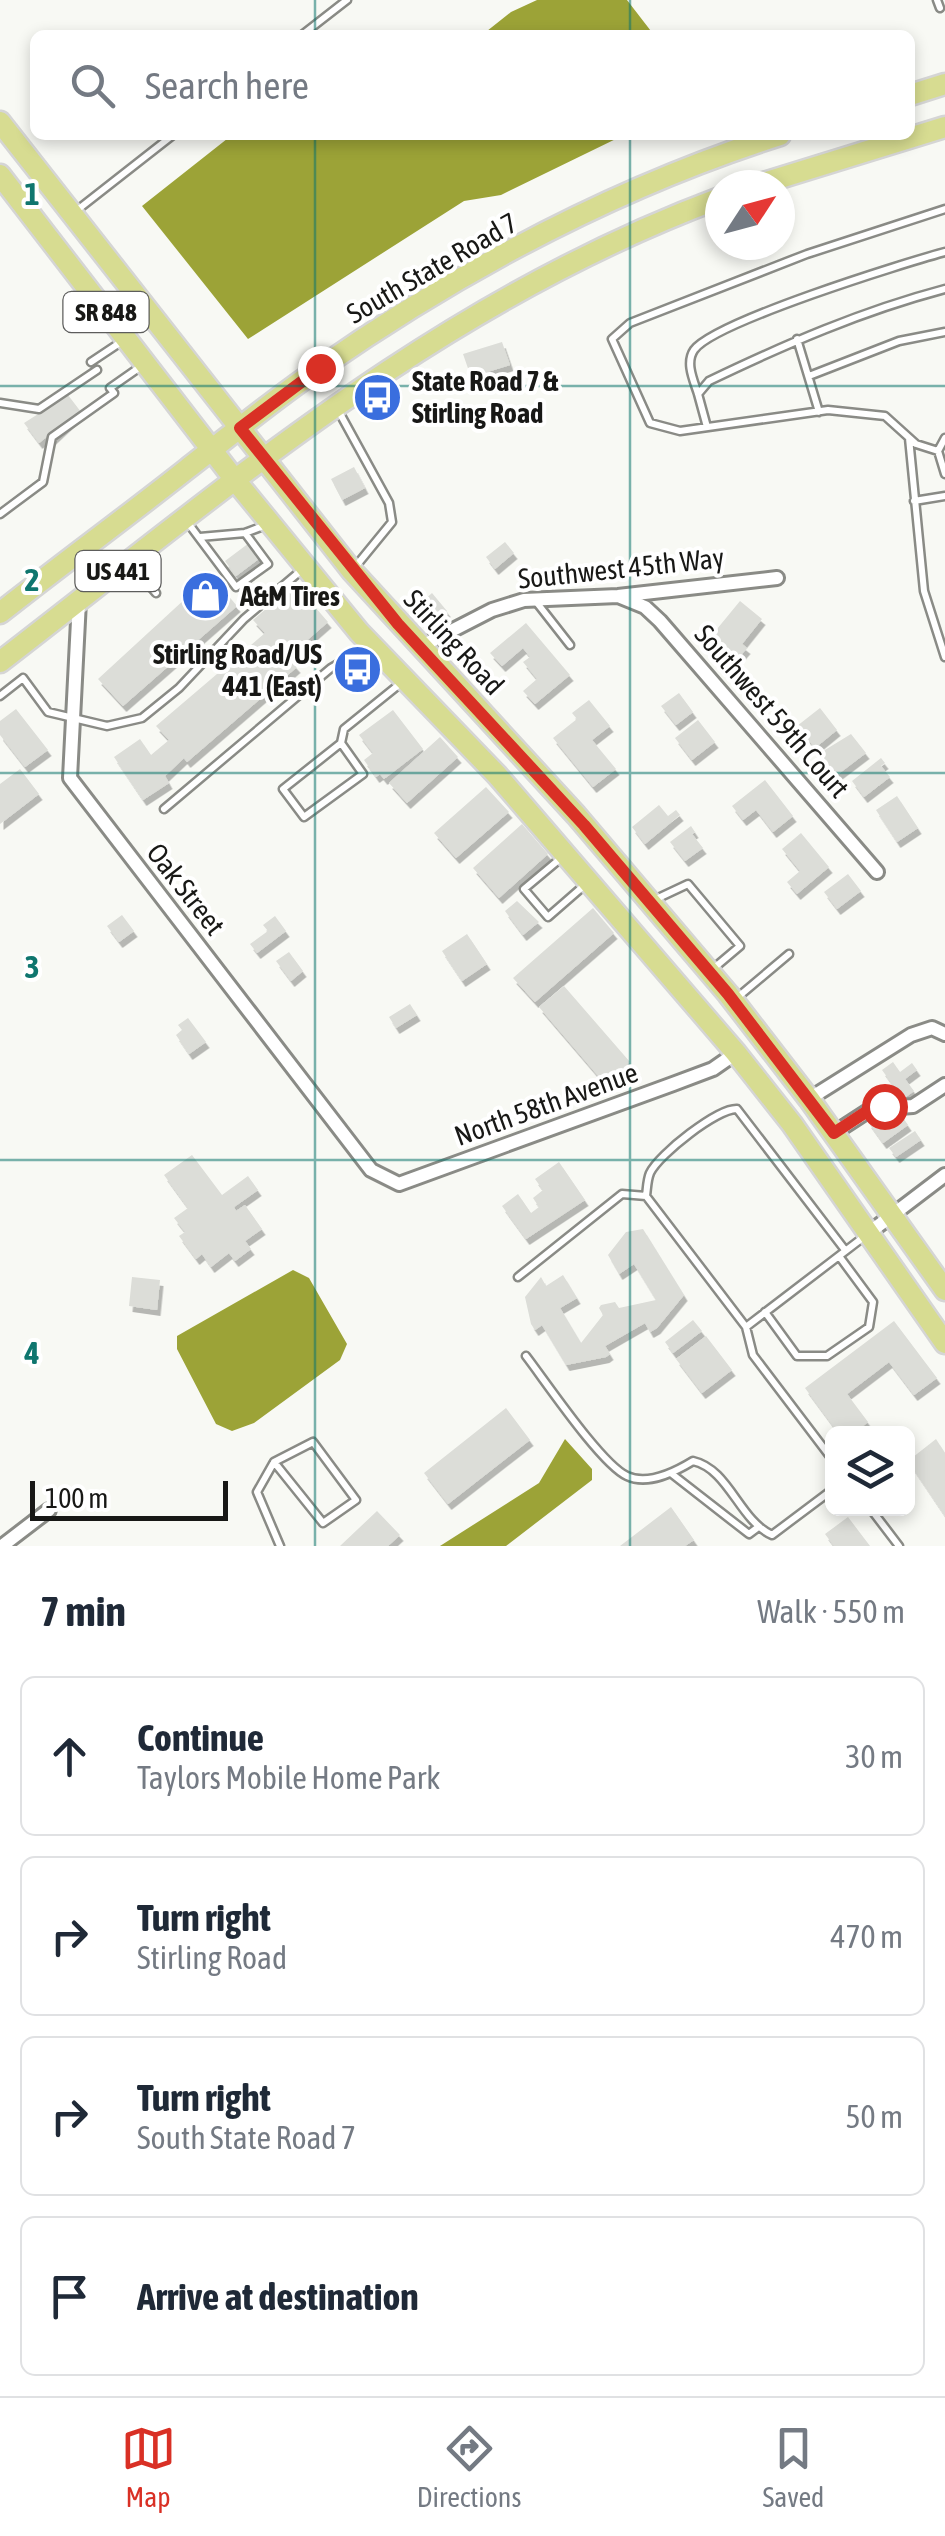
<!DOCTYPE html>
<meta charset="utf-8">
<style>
:root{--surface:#fff;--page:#f6f6f7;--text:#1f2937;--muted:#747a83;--line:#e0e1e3;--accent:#d93025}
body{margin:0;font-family:"Asap Condensed",sans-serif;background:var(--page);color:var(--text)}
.controls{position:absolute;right:30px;bottom:30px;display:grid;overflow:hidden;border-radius:15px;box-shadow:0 5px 15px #0003}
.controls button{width:90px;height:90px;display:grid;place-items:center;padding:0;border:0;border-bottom:2px solid var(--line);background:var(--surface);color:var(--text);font:50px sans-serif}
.compass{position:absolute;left:705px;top:170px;width:90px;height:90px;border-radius:50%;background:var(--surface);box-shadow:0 5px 15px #0003;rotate:54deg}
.scale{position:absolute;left:30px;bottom:25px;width:198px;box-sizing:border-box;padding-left:10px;border:5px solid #181816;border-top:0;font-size:28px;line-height:35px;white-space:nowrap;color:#181816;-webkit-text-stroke:8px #fff;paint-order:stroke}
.stop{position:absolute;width:30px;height:30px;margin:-22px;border:8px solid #d93025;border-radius:50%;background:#fff}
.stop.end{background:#d93025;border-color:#fff;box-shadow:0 2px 10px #0008}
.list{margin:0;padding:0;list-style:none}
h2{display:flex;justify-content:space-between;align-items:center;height:130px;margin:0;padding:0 40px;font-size:42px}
h2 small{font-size:32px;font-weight:400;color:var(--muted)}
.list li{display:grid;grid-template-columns:65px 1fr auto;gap:30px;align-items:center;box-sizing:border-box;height:160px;margin:0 20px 20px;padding:0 20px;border:2px solid var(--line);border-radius:15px}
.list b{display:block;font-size:38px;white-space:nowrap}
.list p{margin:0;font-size:32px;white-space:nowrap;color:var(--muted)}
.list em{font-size:32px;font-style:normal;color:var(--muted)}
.icon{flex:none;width:55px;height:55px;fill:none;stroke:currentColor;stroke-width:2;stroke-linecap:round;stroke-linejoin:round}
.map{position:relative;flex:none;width:945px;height:1546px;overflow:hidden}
.search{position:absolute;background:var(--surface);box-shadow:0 5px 15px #0003;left:30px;right:30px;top:30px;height:110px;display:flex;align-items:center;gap:25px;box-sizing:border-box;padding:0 35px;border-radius:15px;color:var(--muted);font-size:38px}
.sheet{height:850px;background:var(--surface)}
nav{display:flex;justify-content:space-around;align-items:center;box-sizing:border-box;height:140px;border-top:2px solid var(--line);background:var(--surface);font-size:28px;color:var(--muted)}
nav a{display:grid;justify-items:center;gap:5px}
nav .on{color:var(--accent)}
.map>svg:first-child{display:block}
</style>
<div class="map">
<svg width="945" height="1546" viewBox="0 0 945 1546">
<defs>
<filter id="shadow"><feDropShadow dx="3.5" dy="6" stdDeviation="0" flood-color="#0004"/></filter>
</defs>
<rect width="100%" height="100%" fill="#f8f9f4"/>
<path fill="#9ca337" d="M537,0H627L654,35H482L511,12Z
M232,135H624L501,195L464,201L248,339L142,206Z
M293,1270L309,1278L347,1344L340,1360L254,1423L232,1431L216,1424L177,1349V1336Z
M565,1439L592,1469V1480L506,1546H440L539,1483Z"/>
<path fill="#dcddd8" filter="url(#shadow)" d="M502,342L510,365L471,377L463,354Z
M68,395L81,412L52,439L49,435L39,443L24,423Z
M354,467L365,488L342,500L331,479Z
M505,542L514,553L495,569L486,557Z
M249,543L260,558L236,576L225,561Z
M211,575L237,606L123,706L98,679Z
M295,584L328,622L288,657L297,667L187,762L184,758L165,776L169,783L143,800L114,757L140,739L151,755L169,740L156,726L265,633L253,620Z
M432,593L447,611L436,621L421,603Z
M740,601L762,619L742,644L747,648L735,662L708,640Z
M526,623L570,675L535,704L523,691L537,679L523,662L530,657L523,648L502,666L490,653Z
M679,693L693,712L676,725L661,706Z
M589,700L610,726L592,740L616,769L593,787L553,738L577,719L572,713Z
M820,708L837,730L815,748L797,726Z
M16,709L48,750L25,767L0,735V721Z
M393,710L423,749L384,779L380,774L376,777L364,760L373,753L359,735Z
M698,720L715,742L692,760L675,738Z
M851,734L866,753L837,775L820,753Z
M440,737L458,757L407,803L389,783Z
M881,758L885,763L881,766L890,777L864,797L852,781Z
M20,769L39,794L0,824V784Z
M765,780L793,816L773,832L756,810L743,820L732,806Z
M486,787L509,812L456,858L434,833Z
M897,796L918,828L897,842L876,810Z
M659,805L668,816L676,810L680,815L645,844L632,827Z
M522,824L548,854L499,898L473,868Z
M691,826L695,832L692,834L703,848L685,861L670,842Z
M801,833L829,867L797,894L787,882L800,871L782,849Z
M848,874L861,891L837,909L824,892Z
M517,901L539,922L523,935L505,911Z
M593,908L614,933L535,1002L513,978Z
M122,915L134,931L119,942L107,926Z
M275,916L286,931L257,953L250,944L268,931L263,925Z
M467,934L487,964L462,981L442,951Z
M289,952L303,971L291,981L276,961Z
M564,986L630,1062L605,1084L539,1007Z
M410,1004L417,1015L396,1028L389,1017Z
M188,1018L206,1042L189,1054L176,1035L182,1030L178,1025Z
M893,1062L900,1072L912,1063L917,1070L905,1079L914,1091L903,1099L882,1070Z
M894,1105L908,1125L883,1143L868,1122Z
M915,1131L921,1140L896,1157L889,1148Z
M192,1155L222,1195L248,1176L258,1190L234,1207L236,1211L245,1205L262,1229L245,1241L251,1249L235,1261L229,1253L211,1267L202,1254L196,1259L179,1236L185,1232L174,1218L188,1208L164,1175Z
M559,1162L585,1200L526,1239L502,1206L518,1194L531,1213L539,1207L533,1198L543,1190L535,1179Z
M643,1229L684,1295L657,1328L650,1332L645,1323L605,1346L610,1354L606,1357L566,1365L542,1325L535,1330L531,1324L525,1297L541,1277L546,1286L563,1275L577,1298L560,1308L581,1343L603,1315L599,1308L601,1305L615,1302L619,1308L656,1300L634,1264L619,1274L608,1255L626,1232Z
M132,1277L160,1280L157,1310L129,1306Z
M693,1320L702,1331L673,1353L665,1342Z
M894,1321L937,1378L914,1395L889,1362L847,1394L868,1422L853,1434H839L805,1388Z
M706,1336L732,1370L702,1393L676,1359Z
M506,1408L530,1440L448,1504L424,1473Z
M936,1439L945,1453V1516L908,1461Z
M671,1507L694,1540L685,1546H620Z
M377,1511L400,1535L388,1546H340Z
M848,1517L870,1546H834L825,1534Z"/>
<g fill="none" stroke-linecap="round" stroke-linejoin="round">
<defs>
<path id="lane" d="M937,0L940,8
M302,35L347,0
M945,209L807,254L630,323L612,339L650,423L680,431L828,410L885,416L916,444L938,451L945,438
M76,211L173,135
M797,339L819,412
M91,362L121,342
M809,376L899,341L945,332
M698,394C694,381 685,363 694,350C714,322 904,263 945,252
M0,403L39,409L97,370
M338,410L389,503L392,522L356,566
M707,427L698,394L709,381C786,344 862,311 945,289
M909,438L924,591L945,657
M938,451L945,474
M914,501L945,496
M0,514L43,482L52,437L114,393L110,388L140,367
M188,523L236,587L268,564L245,533
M200,537L245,533L266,525
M130,563L156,593
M534,599L570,645
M0,696L23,678L48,712L107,726L142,718L179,688L244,619L304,568
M341,743L363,774L304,817L283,789L341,743L344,729L401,683
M164,809L331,668L370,645
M561,858L524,889L548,917L587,883
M654,900L688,884L740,946L714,968
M738,997L789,954
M518,1277L622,1194L646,1196
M765,1312L797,1356H827L869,1327L873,1302L839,1256
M746,1327L865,1236
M526,1356C546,1382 601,1464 627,1476C648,1486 675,1472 693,1461C729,1469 739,1520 772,1535L832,1490
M832,1459L753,1355L746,1327L646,1196C647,1189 647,1180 650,1173C659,1154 718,1108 737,1109L845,1250
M274,1462L323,1523L356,1500L313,1442L274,1462L257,1492L280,1546
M672,1474L749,1534L757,1528
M870,1508L899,1546"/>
<path id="street" d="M618,596L645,607L660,621L877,872
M79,601L70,778L371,1170L399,1184L673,1084L713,1069L736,1053
M420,647L492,610L524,600L618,596L777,578
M809,1099L911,1035L932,1028L945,1034
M834,1133L871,1109L913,1106L945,1085
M870,1232L945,1175
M2,1546L49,1510"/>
<path id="primary" d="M910,95L945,84
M0,122L352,571L576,815L728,994L809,1099L945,1290
M0,175L235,480L359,632L497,775L736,1053L792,1124L945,1343
M757,185L945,127
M0,613C62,564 125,518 187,469C231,435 274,399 320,368C461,270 617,187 780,135
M0,662C232,483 441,302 720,198"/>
</defs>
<use href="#lane" stroke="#8a8b86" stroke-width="11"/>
<use href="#street" stroke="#8a8b86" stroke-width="18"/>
<use href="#primary" stroke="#d5d5d5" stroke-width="25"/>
<use href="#lane" stroke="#fff" stroke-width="6"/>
<use href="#street" stroke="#fff" stroke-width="12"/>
<use href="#primary" stroke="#d7dc91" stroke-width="20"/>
</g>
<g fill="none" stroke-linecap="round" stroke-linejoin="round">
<path stroke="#d93025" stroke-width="12" d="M320,368L240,428L398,624L584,825L728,994L834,1133L872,1108L884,1106"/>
</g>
<path fill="none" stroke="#0f766e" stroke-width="2.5" stroke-opacity="0.55" d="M315,0V35M630,0V35M315,135V1546M630,135V1546M0,386H945M0,773H945M0,1160H945"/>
<defs>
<symbol id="bus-disc" viewBox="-11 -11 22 22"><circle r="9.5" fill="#3a6ede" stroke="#fff"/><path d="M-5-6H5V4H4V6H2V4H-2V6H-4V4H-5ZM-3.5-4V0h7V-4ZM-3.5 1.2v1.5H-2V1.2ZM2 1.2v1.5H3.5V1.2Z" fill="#fff"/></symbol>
<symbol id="shop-disc" viewBox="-11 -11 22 22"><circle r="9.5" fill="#3a6ede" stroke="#fff"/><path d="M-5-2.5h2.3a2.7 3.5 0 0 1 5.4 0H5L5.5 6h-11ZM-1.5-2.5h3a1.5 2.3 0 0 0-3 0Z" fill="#fff"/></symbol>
</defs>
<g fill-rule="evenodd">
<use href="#bus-disc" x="350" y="370" width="55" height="55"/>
<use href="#shop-disc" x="178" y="568" width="55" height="55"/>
<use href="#bus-disc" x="330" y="642" width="55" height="55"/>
</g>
<g text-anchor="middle" stroke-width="8" stroke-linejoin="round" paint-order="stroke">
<g fill="#fff" stroke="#5d5d5c" stroke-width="2.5">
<rect x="63.5" y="292" width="85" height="40" rx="8"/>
<rect x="75.5" y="551" width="85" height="40" rx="8"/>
</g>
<g font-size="25" font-weight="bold" fill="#181816">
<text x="106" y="321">SR 848</text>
<text x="118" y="580">US 441</text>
</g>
<g font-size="28" fill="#181816" stroke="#fff">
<text transform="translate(432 268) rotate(-30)" y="10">South State Road 7</text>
<text transform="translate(621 568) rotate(-6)" y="10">Southwest 45th Way</text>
<text transform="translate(454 642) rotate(47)" y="10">Stirling Road</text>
<text transform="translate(772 711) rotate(49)" y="10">Southwest 59th Court</text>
<text transform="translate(186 889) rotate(52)" y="10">Oak Street</text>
<text transform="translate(546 1104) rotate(-20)" y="10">North 58th Avenue</text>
</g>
<g font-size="28" font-weight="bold" fill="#181816" stroke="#fff" text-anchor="start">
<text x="412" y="391">State Road 7 &amp;<tspan x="412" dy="32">Stirling Road</tspan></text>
<text x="240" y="606">A&amp;M Tires</text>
<text x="322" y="664" text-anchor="end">Stirling Road/US<tspan x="322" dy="32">441 (East)</tspan></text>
</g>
</g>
<g font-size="32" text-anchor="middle" font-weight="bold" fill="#0f766e" stroke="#fff" stroke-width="8" stroke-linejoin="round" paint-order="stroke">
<text x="32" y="205">1</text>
<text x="32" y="591">2</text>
<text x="32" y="978">3</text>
<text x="32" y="1364">4</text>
</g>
</svg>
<div class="controls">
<button><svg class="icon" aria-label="layers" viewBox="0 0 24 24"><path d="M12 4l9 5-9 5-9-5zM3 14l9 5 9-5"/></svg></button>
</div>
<svg class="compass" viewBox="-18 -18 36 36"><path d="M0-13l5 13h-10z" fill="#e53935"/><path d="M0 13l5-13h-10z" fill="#747a83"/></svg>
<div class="scale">100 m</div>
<div class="stop" style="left:884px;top:1106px"></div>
<div class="stop end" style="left:320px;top:368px"></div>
<div class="search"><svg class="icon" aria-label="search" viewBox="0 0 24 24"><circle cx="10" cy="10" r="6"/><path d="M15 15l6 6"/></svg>Search here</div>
</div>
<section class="sheet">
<h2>7 min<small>Walk · 550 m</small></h2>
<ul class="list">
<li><svg class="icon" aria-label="ahead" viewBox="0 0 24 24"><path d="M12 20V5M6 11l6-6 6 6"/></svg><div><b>Continue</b><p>Taylors Mobile Home Park</p></div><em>30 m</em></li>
<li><svg class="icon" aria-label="right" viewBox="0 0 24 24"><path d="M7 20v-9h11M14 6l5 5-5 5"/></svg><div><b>Turn right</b><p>Stirling Road</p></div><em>470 m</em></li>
<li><svg class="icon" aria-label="right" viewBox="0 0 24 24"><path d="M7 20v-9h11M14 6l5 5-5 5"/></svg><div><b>Turn right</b><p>South State Road 7</p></div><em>50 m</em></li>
<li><svg class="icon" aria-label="arrive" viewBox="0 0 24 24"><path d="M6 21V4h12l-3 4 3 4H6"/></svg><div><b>Arrive at destination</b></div></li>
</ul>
</section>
<nav>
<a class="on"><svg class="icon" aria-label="map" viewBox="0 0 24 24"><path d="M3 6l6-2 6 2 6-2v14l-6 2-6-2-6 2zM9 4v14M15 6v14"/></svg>Map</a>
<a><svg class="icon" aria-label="directions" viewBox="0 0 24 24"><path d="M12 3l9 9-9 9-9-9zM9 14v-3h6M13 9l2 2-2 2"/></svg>Directions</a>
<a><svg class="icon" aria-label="saved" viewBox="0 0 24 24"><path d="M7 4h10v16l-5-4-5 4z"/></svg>Saved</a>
</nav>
